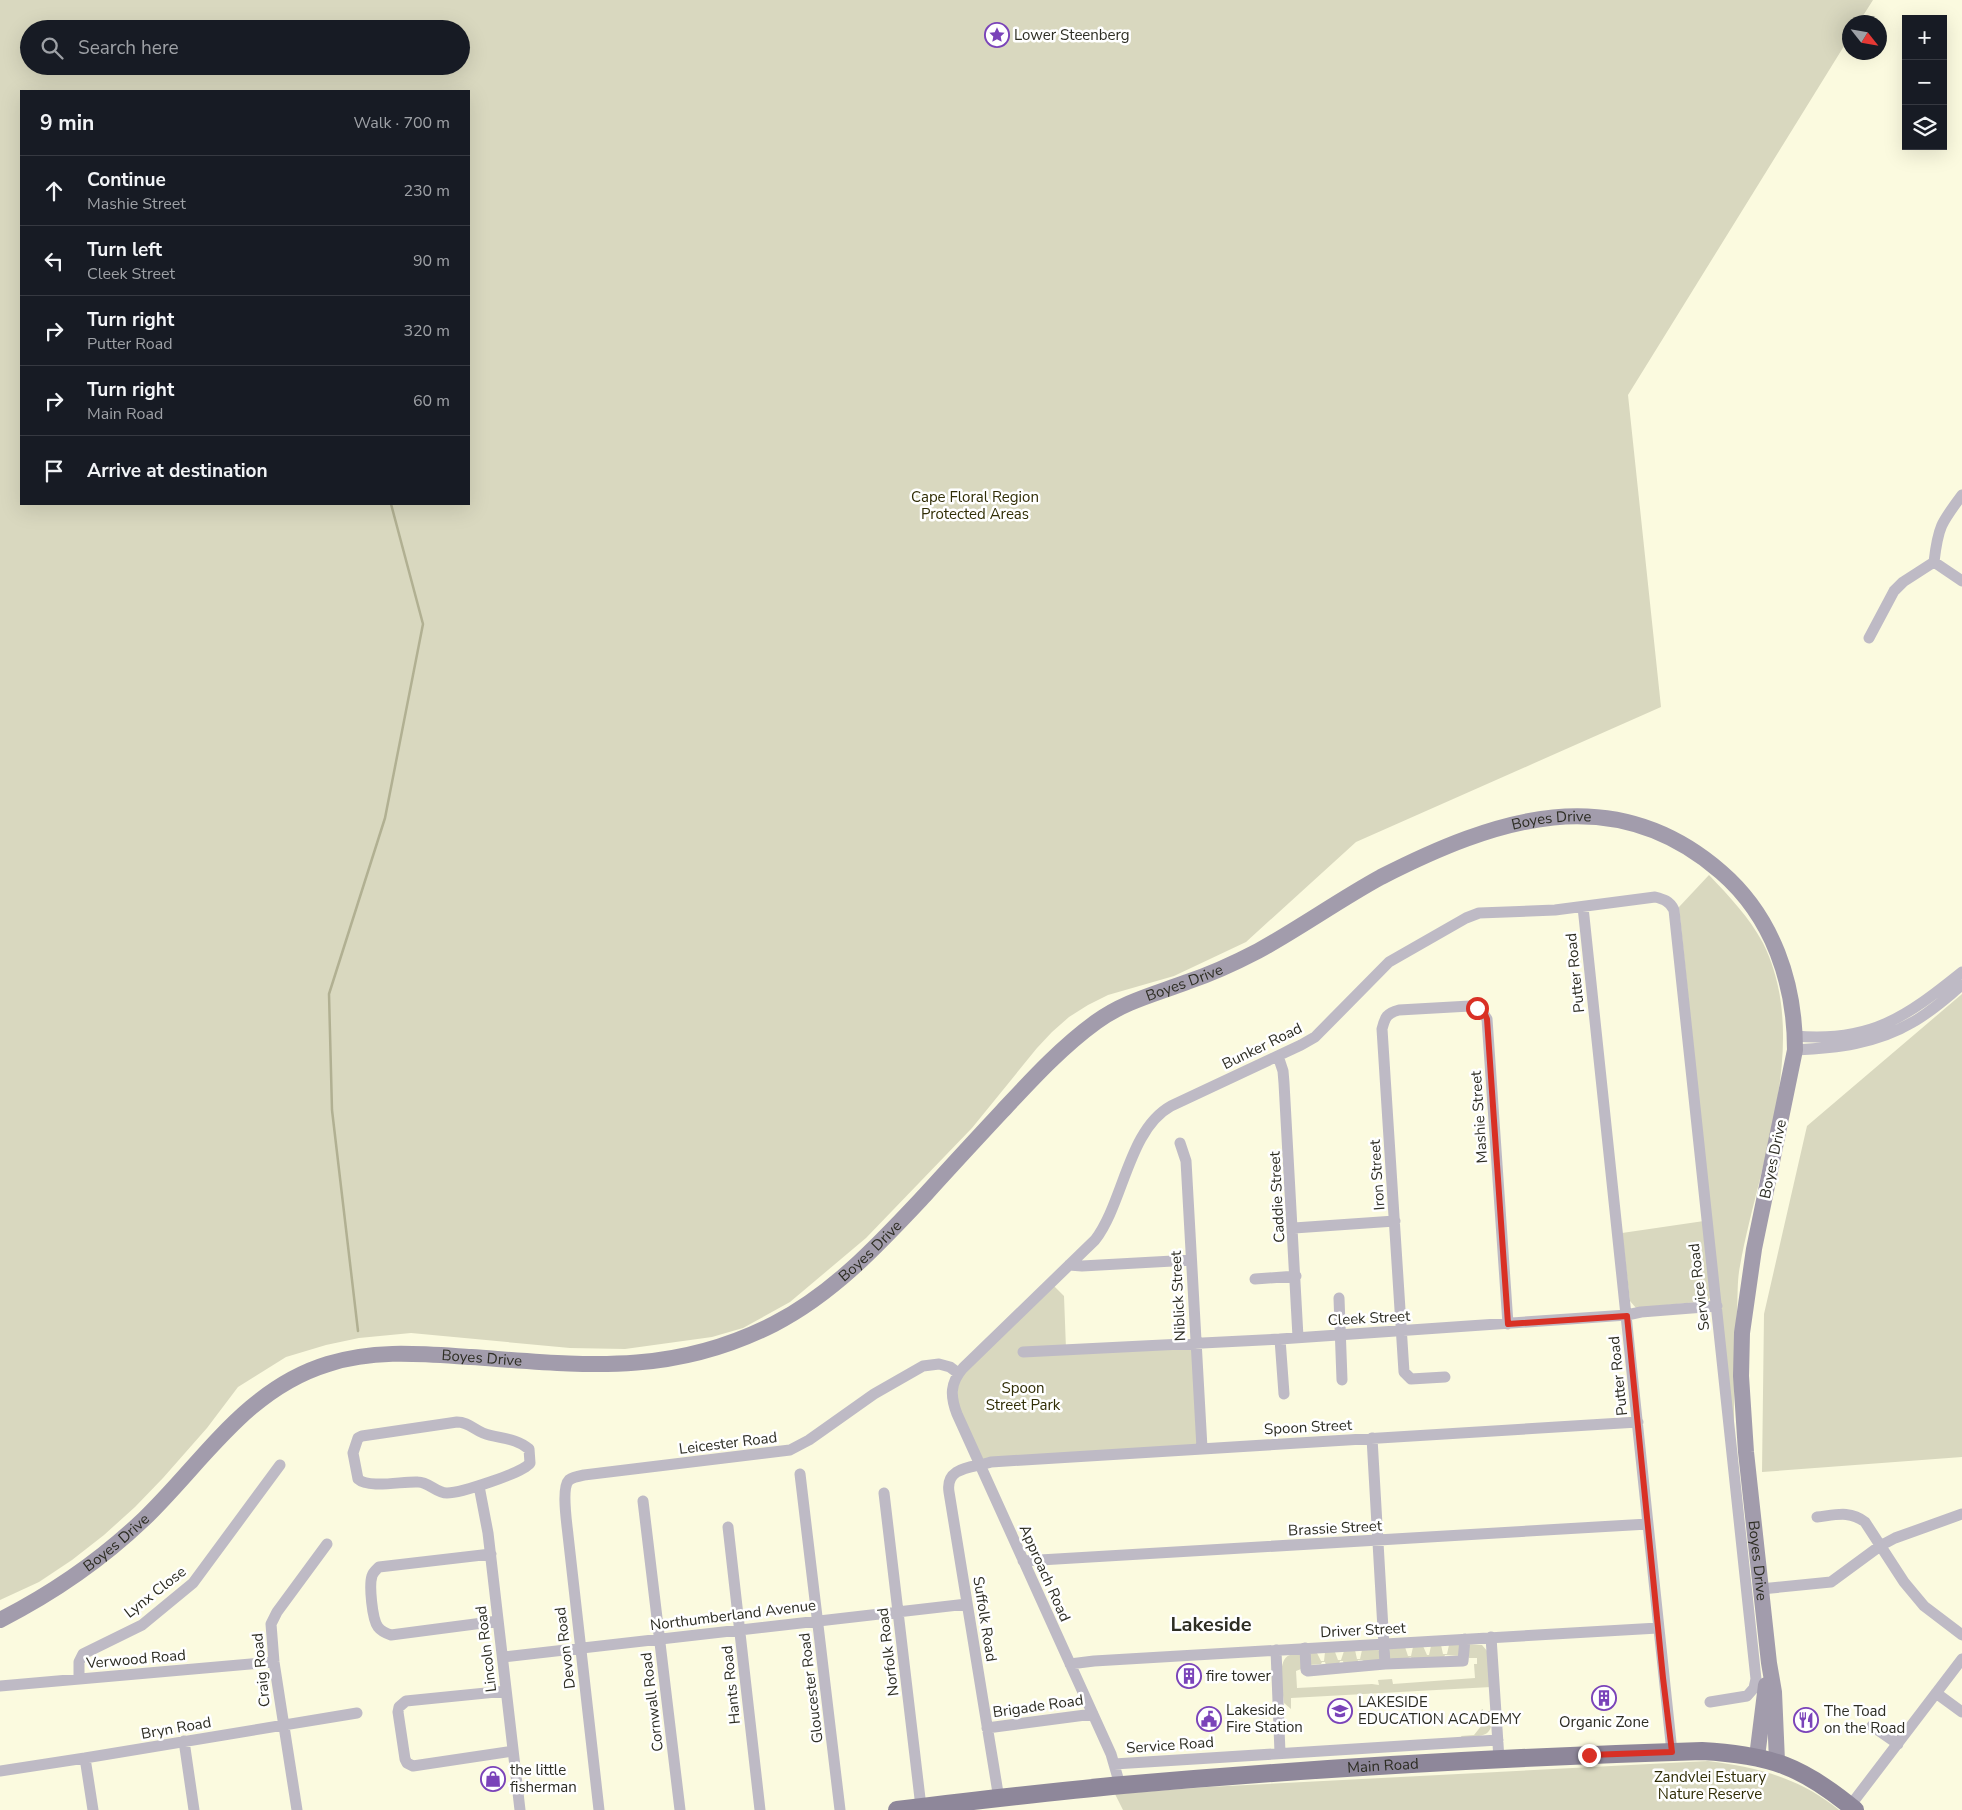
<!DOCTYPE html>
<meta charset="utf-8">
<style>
:root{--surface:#171b24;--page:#20242c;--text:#f1f3f6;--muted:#9ea1a6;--line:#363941}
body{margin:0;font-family:"Nunito Sans",sans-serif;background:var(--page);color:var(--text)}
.controls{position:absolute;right:15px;top:15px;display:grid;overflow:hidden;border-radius:0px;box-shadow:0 5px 20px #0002}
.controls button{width:45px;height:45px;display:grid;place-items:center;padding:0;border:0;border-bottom:1px solid var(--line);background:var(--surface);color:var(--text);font:25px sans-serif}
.compass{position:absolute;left:1842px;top:15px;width:45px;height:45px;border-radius:50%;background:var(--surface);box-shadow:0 5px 20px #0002;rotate:121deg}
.stop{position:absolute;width:15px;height:15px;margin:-11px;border:4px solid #d93025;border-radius:50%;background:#fff}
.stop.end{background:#d93025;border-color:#fff;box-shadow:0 1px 5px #0008}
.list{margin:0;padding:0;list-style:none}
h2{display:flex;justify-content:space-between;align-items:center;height:65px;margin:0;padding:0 20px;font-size:21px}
h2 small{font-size:16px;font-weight:400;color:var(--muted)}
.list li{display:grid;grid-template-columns:32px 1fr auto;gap:15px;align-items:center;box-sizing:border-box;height:70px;padding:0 20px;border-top:1px solid var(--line)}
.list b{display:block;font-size:19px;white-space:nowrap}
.list p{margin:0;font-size:16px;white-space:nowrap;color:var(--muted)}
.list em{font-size:16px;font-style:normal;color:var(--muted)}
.icon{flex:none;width:28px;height:28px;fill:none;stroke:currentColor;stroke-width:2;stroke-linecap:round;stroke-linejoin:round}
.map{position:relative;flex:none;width:1962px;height:1810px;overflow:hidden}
.search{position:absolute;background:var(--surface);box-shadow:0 5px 20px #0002;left:20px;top:20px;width:450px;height:55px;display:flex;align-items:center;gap:12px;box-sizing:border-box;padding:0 18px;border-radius:28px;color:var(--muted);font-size:19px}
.panel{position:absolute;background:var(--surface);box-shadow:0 5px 20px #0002;left:20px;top:90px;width:450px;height:415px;border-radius:0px}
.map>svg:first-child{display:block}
</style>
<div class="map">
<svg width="1962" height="1810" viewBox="0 0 1962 1810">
<rect width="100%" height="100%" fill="#fbfadf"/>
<path fill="#d9d8bf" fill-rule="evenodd" d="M0,0H1873L1859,22H1850L1849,38L1628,395L1661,707L1356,842L1246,942L1174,976L1108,995L1088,1005L1069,1017L1052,1032L1037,1048L972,1128L866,1238L790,1302L743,1328L712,1337L625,1349L570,1348L411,1333L359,1338L326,1345L286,1357L238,1387L207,1428L163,1478L135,1507L104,1535L72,1560L39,1582L0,1600ZM29,29H461V66H29ZM21,91H469V504H21Z
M1709,875C1729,896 1749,917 1763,943C1812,1042 1758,1165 1740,1266C1737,1280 1738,1296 1737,1311C1734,1355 1734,1399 1734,1444L1679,907Z
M1962,994V1457L1762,1472L1764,1314L1807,1126Z
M1704,1221L1710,1298L1707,1301L1636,1308L1630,1301L1622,1233Z
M1051,1283L1064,1296L1066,1349L1196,1343L1202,1448L980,1466L957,1414L958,1373Z
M1459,1644L1460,1656L1445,1655L1443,1659L1426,1657L1425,1659H1412L1411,1657L1408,1658L1406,1662L1388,1658L1390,1648L1405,1647L1408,1656H1411L1413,1647L1423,1646L1427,1655H1429L1431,1646L1441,1645L1443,1654H1447L1449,1645Z
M1467,1644L1482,1645L1488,1652L1491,1687L1291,1698V1709L1284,1703C1283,1692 1276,1659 1290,1655C1293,1653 1298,1654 1302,1654L1301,1669L1296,1671L1297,1688L1372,1684L1379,1685L1378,1680L1392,1679L1393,1684L1475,1678L1474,1664H1477V1658H1469Z
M1378,1649L1382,1658L1369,1664L1362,1660H1358L1357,1663L1344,1665L1343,1661H1340L1338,1666L1326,1665L1325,1662H1322L1321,1664L1310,1665L1307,1653H1317L1321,1661H1324L1325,1652H1335L1338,1660H1341L1344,1651L1355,1650L1357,1659H1360L1362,1650Z
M1483,1709V1711H1492C1493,1738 1486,1735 1462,1738L1461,1736L1474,1735L1482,1725L1481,1710Z
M1708,1761C1757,1767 1800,1778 1839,1810H1123L1115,1794L1208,1787Z"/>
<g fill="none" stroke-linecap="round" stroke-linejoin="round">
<path stroke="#b1b092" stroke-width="2.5" d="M358,1331L332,1110L329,994L385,818L423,624L391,504"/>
<path stroke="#bebac5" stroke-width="11" d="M1934,562C1938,527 1941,523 1962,495
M1934,562L1962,581
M1869,638L1894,591L1903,582L1934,562
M1583,907L1672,1752
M1795,1036C1870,1043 1906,1017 1962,972
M1795,1050C1836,1048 1876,1044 1913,1022C1931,1012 1946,998 1962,985
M1278,1056L1283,1071L1284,1083L1298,1337
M1180,1143L1186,1161L1202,1448
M1294,1228L1395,1221
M1069,1265L1082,1266L1191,1260
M1255,1279L1296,1276
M1339,1298L1342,1380
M1280,1339L1284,1394
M1023,1352L1280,1339L1627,1315L1641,1312L1717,1306
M1445,1377L1411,1379L1404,1372L1382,1029C1385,1017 1387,1013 1399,1010L1470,1006L1481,1010L1487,1019L1508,1324
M457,1422C468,1422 473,1429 483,1433C498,1439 515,1437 529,1449L530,1463C523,1473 460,1493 447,1493C436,1493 429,1482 418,1482C403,1481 369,1489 358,1479L353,1453L358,1438L362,1436Z
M1372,1438L1385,1664L1463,1661L1465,1639
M800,1474L840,1810
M479,1486L488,1533L520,1810
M884,1493L921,1807
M643,1501L680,1810
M1817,1517C1835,1515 1850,1510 1865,1522L1904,1582L1924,1606L1962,1635
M728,1527L760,1810
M491,1554L379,1567C376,1570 373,1572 372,1576C369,1585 372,1619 378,1627C381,1631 385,1633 391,1635L498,1621
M1023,1561L1648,1524
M1761,1589L1831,1582L1880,1546L1895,1538L1962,1514
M1491,1637L1499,1759
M1305,1648L1306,1670L1308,1671L1385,1664
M1276,1650L1280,1753
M503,1657L967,1604
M1070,1664L1094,1661L1658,1628
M79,1678V1662L83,1654L142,1625L193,1583L280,1465
M0,1686L274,1662
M506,1691L406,1701L399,1707L398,1712L405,1759L407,1763L413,1766L513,1751
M1936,1693L1962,1712
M1872,1726L1898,1744
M987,1728L1093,1714
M184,1741L194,1810
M85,1758L93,1810
M1114,1764L1498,1740
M0,1771L85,1758L357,1713
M1120,1785L1111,1754L957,1414C950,1396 950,1383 963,1368L1095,1240C1124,1202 1128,1130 1171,1106L1301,1045L1315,1037L1389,962L1466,918L1479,913L1555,910L1655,897C1663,899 1670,901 1674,910L1756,1679L1754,1688L1747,1696L1710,1702
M999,1799L949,1492C945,1466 973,1468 991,1462L1638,1422
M1850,1806L1962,1659
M297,1810L274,1662L271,1624L277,1612L327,1544
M599,1810L568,1535C567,1524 561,1488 569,1480C573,1477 579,1476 584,1475L790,1450L809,1440L874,1394L923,1366L939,1364L950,1367L958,1373"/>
<g stroke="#a29cac" stroke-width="16">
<path id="s1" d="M0,1620C53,1593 101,1560 144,1519C203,1462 246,1389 328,1364C375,1349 423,1354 471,1357C582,1365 670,1377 774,1324C834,1293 879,1244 925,1195C952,1165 980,1135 1007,1106C1035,1076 1063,1046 1096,1022C1123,1002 1155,994 1187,982C1211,974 1235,963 1258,951C1300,928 1339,900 1381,877C1495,819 1613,778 1721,872C1773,917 1795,983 1795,1050L1754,1249L1742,1333L1741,1376L1746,1452L1769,1663L1774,1692L1777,1761"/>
<path d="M1757,1757L1766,1685"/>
</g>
<path stroke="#8e879a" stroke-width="18" id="s2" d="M897,1810C972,1801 1047,1792 1123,1785C1315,1768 1509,1757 1702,1751C1771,1755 1802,1766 1855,1810"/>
</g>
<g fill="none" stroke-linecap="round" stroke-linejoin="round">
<path stroke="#d93025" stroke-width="6" d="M1477,1008L1485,1014L1487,1019L1508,1324L1627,1316L1663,1678L1672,1752L1589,1755"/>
</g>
<defs>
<symbol id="sight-ring" viewBox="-11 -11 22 22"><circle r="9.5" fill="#fff" stroke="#7a43b9" stroke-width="1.5"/><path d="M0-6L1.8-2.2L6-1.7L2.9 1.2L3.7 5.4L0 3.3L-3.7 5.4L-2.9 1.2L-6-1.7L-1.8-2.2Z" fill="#7a43b9"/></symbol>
<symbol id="building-ring" viewBox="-11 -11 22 22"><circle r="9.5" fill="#fff" stroke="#7a43b9" stroke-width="1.5"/><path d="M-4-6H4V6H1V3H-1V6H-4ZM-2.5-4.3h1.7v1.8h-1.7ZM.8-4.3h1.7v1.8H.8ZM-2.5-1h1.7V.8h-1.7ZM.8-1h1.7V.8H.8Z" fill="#7a43b9"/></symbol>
<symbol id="school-ring" viewBox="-11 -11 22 22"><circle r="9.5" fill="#fff" stroke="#7a43b9" stroke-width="1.5"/><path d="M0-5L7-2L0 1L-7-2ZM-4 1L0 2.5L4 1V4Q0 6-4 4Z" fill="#7a43b9"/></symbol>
<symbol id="civic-ring" viewBox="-11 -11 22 22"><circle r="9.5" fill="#fff" stroke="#7a43b9" stroke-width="1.5"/><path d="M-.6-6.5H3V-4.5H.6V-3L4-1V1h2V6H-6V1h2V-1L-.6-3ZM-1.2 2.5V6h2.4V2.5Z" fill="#7a43b9"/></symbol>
<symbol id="restaurant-ring" viewBox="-11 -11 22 22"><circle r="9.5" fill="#fff" stroke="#7a43b9" stroke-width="1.5"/><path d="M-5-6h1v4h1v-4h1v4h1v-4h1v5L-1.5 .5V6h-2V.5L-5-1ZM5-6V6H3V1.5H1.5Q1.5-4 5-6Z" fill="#7a43b9"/></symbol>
<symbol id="shop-ring" viewBox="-11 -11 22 22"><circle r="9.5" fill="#fff" stroke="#7a43b9" stroke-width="1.5"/><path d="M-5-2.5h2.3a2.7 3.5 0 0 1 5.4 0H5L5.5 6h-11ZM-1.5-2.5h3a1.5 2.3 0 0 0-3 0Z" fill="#7a43b9"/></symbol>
</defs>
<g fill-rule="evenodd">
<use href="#sight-ring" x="983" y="21" width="28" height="28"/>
<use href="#building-ring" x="1175" y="1662" width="28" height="28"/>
<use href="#building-ring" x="1590" y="1684" width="28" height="28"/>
<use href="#school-ring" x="1326" y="1697" width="28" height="28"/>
<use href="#civic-ring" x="1195" y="1705" width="28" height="28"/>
<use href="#restaurant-ring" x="1792" y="1706" width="28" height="28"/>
<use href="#shop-ring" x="479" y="1765" width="28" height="28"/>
</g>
<g text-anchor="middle" stroke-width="5" stroke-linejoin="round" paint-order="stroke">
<g font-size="15" fill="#2d2d23" stroke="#fff" text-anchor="start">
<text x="1014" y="40">Lower Steenberg</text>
<text x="1206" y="1681">fire tower</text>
<text x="1358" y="1707">LAKESIDE<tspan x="1358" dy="17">EDUCATION ACADEMY</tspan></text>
<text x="1226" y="1715">Lakeside<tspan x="1226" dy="17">Fire Station</tspan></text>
<text x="1824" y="1716">The Toad<tspan x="1824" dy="17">on the Road</tspan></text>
<text x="1604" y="1727" text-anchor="middle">Organic Zone</text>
<text x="510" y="1775">the little<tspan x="510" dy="17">fisherman</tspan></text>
</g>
<g font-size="15" fill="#302d05" stroke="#fff">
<text x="975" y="502">Cape Floral Region<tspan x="975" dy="17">Protected Areas</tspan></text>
<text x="1023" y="1393">Spoon<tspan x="1023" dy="17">Street Park</tspan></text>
<text x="1710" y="1782">Zandvlei Estuary<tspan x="1710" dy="17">Nature Reserve</tspan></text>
</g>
<g font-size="15" fill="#2d2d23" stroke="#fff">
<text dy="5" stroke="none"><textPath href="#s1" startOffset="1819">Boyes Drive</textPath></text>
<text transform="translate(1575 973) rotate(-96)" y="5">Putter Road</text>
<text dy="5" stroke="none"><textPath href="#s1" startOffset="1414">Boyes Drive</textPath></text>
<text transform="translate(1262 1046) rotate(-26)" y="5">Bunker Road</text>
<text transform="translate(1479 1117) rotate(-94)" y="5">Mashie Street</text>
<text transform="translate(1773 1159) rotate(-78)" y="5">Boyes Drive</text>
<text transform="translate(1377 1175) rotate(-94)" y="5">Iron Street</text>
<text transform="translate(1277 1197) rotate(-93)" y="5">Caddie Street</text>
<text dy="5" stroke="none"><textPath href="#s1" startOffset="995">Boyes Drive</textPath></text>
<text transform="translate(1699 1287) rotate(-97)" y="5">Service Road</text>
<text transform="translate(1178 1296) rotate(-93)" y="5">Niblick Street</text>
<text transform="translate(1369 1318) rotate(-3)" y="5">Cleek Street</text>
<text dy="5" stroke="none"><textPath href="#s1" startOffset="575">Boyes Drive</textPath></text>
<text transform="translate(1618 1376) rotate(-96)" y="5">Putter Road</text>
<text transform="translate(1308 1427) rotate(-3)" y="5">Spoon Street</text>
<text transform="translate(728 1443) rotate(-7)" y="5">Leicester Road</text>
<text transform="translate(1335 1528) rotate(-3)" y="5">Brassie Street</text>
<text dy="5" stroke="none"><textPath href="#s1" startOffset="140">Boyes Drive</textPath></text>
<text dy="5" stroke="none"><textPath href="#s1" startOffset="2718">Boyes Drive</textPath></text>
<text transform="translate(1045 1573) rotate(66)" y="5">Approach Road</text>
<text transform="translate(155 1592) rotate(-38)" y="5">Lynx Close</text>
<text transform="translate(733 1615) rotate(-7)" y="5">Northumberland Avenue</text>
<text transform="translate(985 1619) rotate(81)" y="5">Suffolk Road</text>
<text transform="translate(1363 1630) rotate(-3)" y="5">Driver Street</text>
<text transform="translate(565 1648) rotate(-97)" y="5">Devon Road</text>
<text transform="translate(486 1649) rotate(-97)" y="5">Lincoln Road</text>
<text transform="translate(888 1652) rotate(-97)" y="5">Norfolk Road</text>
<text transform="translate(136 1659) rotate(-5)" y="5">Verwood Road</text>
<text transform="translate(261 1670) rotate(-96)" y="5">Craig Road</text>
<text transform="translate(731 1685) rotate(-96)" y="5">Hants Road</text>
<text transform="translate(811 1688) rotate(-97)" y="5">Gloucester Road</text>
<text transform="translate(652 1702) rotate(-97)" y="5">Cornwall Road</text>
<text transform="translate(1038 1706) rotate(-8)" y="5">Brigade Road</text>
<text transform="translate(176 1728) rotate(-10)" y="5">Bryn Road</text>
<text transform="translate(1170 1745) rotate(-4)" y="5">Service Road</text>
<text dy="5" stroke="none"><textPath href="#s2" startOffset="488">Main Road</textPath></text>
</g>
<g font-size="20" font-weight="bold" fill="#2d2d23" stroke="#fff">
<text x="1211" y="1631">Lakeside</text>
</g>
</g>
</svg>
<div class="controls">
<button>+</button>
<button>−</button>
<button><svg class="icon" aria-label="layers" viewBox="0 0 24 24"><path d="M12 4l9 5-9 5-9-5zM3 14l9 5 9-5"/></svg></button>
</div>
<svg class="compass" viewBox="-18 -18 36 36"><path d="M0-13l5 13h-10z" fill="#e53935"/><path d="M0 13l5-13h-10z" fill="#9ea1a6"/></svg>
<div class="stop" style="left:1477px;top:1008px"></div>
<div class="stop end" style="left:1589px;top:1755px"></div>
<div class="search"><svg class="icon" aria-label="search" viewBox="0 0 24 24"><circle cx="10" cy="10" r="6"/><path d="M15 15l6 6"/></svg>Search here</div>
<section class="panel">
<h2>9 min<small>Walk · 700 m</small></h2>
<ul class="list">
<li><svg class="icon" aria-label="ahead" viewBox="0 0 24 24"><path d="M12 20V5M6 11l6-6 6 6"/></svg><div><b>Continue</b><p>Mashie Street</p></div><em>230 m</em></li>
<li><svg class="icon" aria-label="left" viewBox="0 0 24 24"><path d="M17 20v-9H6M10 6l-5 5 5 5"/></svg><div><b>Turn left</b><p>Cleek Street</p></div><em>90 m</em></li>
<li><svg class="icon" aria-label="right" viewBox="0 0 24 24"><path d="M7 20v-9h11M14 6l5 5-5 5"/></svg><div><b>Turn right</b><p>Putter Road</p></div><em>320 m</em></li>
<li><svg class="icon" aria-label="right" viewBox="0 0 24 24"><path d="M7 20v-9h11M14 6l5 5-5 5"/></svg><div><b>Turn right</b><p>Main Road</p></div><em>60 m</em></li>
<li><svg class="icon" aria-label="arrive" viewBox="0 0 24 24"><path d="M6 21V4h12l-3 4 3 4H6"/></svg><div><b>Arrive at destination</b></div></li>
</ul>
</section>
</div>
